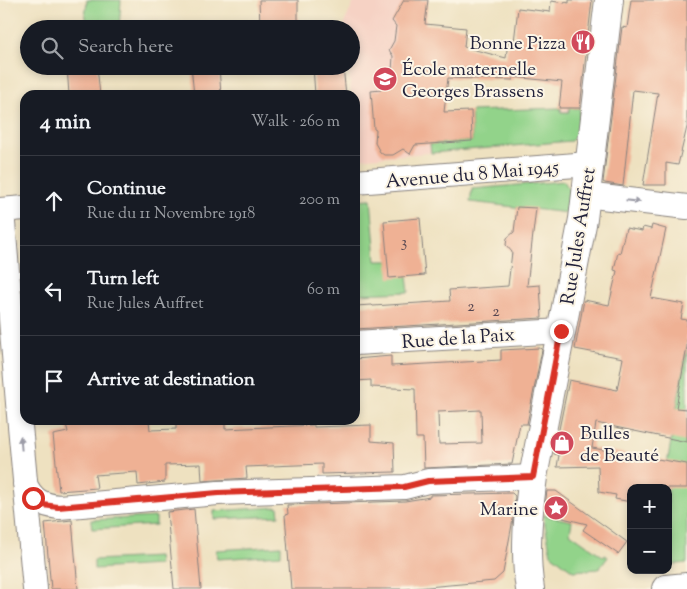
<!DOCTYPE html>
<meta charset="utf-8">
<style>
:root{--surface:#171b24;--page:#242831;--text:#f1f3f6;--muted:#9ea1a6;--line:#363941}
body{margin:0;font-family:"Sorts Mill Goudy",serif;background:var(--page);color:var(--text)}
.controls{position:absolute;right:15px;bottom:15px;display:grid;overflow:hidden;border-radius:10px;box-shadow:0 2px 8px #0003}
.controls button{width:45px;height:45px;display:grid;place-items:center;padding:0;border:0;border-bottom:1px solid var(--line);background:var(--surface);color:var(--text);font:25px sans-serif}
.stop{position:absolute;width:15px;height:15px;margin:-11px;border:4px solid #d93025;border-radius:50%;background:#fff}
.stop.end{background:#d93025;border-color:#fff;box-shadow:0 1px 5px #0008}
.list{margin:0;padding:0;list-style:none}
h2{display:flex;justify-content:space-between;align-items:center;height:65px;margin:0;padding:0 20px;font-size:21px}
h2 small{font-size:16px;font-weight:400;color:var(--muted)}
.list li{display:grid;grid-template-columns:32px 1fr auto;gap:15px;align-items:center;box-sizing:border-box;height:90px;padding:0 20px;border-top:1px solid var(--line)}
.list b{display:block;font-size:19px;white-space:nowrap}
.list p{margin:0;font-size:16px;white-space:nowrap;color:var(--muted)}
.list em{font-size:16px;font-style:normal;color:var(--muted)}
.icon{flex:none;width:28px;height:28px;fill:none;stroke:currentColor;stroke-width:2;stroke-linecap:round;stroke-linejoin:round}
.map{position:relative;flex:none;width:687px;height:589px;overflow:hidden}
.search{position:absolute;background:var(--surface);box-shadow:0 2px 8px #0003;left:20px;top:20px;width:340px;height:55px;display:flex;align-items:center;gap:12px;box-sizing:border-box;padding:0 18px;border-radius:28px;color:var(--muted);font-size:19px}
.panel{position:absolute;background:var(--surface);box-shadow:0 2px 8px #0003;left:20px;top:90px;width:340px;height:335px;border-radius:15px}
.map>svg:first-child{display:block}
</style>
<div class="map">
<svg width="687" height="589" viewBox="0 0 687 589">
<rect width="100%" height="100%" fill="#fcf5e5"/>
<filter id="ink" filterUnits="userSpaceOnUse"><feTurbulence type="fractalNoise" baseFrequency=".02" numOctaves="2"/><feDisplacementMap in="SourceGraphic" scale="10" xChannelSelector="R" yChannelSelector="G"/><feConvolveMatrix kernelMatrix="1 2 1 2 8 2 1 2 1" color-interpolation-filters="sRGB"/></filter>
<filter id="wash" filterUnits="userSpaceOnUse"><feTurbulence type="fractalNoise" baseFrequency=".0096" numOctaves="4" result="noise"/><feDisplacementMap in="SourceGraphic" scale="20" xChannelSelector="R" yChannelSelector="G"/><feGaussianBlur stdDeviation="1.12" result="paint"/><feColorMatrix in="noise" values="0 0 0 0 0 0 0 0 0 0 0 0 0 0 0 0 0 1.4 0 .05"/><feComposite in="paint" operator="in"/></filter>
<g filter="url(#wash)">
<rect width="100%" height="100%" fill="#eee1c0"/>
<path fill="#f6d2c4" d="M355,0H428L416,113L580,108L576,137L571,141L356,159L355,95H351L348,66H351V29H345V21Z"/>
<path fill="#92d38a" stroke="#5a7a62" d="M87,0H121L119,29L84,28Z
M559,108H561V112H569V108H580L577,135L571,141L431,153L430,144L472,141L471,111Z
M564,181L571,193L568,213L470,202L472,189Z
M371,199L376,261H388L407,277L409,292L355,294V200Z
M687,347V563L668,565V488H663Z
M278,507L279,516L214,519V511Z
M543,515L572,521L570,533L604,557L605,555L608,557L599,569L573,571L551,554Z
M156,517V525L92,529L91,520Z
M281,546V555L217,559L216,550Z
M158,557L159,565L94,569V560Z"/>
<g id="blocks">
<path fill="#efb194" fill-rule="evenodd" d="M259,0H298V24H294L293,29H266V25H260Z
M404,0H428L425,24L466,28L464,47L506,58L508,41L514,42L518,8L550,12L551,1L565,3V2L569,3V0H592L580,108H559L562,82L513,77V80L448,78L444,112L471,111L472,141L415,145L410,154L403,149L393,155H384L380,152L375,143L376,130L374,129L371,91L381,90L392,71L393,56L389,50L394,41L396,26L392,21Z
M631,0H687V127L678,165L666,163V185H643L658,93L633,90L623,186L605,183L603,182L622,27L627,28Z
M67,66H97L100,95H69Z
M191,66H219L221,95H194Z
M313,66H343L346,95H315Z
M517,207L536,208L527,286L540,285L542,318L355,329V306L372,305L373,306L450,301L449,290L508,286L512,252L506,245L507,238L514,232Z
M420,218L425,275L389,278L384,221Z
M652,225L666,229L651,298L684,304L681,319L687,320V347L676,408L687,409V442L596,423L592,448L687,464V488H631V502L615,499L616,495L599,492L598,466L557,467L559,455L554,454L569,380L617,390L623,358L575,349L584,300L609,305L617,271L614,270L618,252L620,253L626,228L642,231L643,227L651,229Z
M540,348L542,350L527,424H520L512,464L424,468L423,438H416L415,389L371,387V380L355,381V359L391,356V366L501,360V350ZM481,410L482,443L439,444L438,412Z
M65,420H149L150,430L176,429V420H225V429L314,425V427L371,425V441L394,443L395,472L322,474V464L246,467L247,478L202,481L201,464L165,465V482L138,485L137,472L95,475L97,488L59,491L53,435L68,432Z
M547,491H556L627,542L618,554L583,530L587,524L563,518L565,509L545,505Z
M512,493L515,496L513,519L503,573L494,581L405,589H291L285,515L288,514L287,505L405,501L430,497V495Z
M194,509L201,589H174L167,512Z
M72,520L78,589H51L45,523Z"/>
</g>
</g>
<g filter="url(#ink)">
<use href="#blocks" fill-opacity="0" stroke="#88827e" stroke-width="1"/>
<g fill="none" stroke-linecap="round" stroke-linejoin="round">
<defs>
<path id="minor" d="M355,182L589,164
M585,195L687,207
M0,210L25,208
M2,210L19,415
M355,343L561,331
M25,402L19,415L35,589
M25,484C32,500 42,505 59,507L218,493L405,487L428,481L533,477"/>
<path id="major" d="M530,589C524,552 528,514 533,477L583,219L609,0
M666,589L687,587"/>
</defs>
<use href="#minor" stroke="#88827e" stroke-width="26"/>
<use href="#major" stroke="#88827e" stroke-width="30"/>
<use href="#minor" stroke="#fff" stroke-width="24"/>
<use href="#major" stroke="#fff" stroke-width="28"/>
</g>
<defs><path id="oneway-solid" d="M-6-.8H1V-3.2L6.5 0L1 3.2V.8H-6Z" transform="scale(1.25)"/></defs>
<g fill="#9c9ca7">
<use href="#oneway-solid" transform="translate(633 201) rotate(6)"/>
<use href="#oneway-solid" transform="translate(21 443) rotate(-95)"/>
</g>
</g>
<g fill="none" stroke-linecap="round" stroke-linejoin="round" filter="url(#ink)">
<path stroke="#d93025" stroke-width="6" d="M33,498L43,505L58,507L218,493L404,487L428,481L533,477L561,331"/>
</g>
<defs>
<symbol id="restaurant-disc" viewBox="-11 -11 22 22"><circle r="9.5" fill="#d1495b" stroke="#fcf5e5"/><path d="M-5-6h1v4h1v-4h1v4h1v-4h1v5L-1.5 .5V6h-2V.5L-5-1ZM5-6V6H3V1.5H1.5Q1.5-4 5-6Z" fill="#fff"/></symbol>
<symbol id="school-disc" viewBox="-11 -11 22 22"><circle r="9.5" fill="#d1495b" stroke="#fcf5e5"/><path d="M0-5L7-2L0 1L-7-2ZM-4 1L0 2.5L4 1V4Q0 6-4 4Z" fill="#fff"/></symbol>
<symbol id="shop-disc" viewBox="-11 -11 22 22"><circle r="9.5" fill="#d1495b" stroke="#fcf5e5"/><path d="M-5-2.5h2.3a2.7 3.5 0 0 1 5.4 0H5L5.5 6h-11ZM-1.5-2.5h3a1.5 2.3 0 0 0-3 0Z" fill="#fff"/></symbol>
<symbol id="sight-disc" viewBox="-11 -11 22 22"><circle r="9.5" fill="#d1495b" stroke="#fcf5e5"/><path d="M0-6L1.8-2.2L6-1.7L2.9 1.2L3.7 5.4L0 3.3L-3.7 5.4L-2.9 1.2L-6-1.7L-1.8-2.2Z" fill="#fff"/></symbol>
</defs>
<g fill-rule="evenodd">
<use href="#restaurant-disc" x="569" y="28" width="28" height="28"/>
<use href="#school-disc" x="371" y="65" width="28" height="28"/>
<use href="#shop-disc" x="548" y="429" width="28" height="28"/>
<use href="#sight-disc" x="542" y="494" width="28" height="28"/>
</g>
<g text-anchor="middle" stroke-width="4" stroke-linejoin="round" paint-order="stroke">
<g font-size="16" fill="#554651">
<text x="404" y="247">3</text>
<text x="471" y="311">2</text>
<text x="496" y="316">2</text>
</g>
<g font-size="19" fill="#22223b" stroke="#fcf5e5" text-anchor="end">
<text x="566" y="49">Bonne Pizza</text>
<text x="402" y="75" text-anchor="start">École maternelle<tspan x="402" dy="22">Georges Brassens</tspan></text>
<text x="580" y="439" text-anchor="start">Bulles<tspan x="580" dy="22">de Beauté</tspan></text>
<text x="538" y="515">Marine</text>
</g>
<g font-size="19" fill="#22223b" stroke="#fcf5e5">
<text transform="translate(472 173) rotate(-5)" y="7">Avenue du 8 Mai 1945</text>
<text transform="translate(577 236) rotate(-81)" y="7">Rue Jules Auffret</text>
<text transform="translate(458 337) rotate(-4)" y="7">Rue de la Paix</text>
</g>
</g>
</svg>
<div class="controls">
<button>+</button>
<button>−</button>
</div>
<div class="stop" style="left:33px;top:498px"></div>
<div class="stop end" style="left:561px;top:331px"></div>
<div class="search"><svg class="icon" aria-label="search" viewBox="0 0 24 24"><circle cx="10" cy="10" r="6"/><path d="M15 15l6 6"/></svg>Search here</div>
<section class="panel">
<h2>4 min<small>Walk · 260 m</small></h2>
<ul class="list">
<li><svg class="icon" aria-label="ahead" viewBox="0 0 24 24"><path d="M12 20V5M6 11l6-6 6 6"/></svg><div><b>Continue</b><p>Rue du 11 Novembre 1918</p></div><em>200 m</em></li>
<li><svg class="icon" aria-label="left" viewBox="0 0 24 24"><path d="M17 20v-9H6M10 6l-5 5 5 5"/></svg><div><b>Turn left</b><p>Rue Jules Auffret</p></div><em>60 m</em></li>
<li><svg class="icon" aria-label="arrive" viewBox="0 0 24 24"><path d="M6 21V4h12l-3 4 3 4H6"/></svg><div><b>Arrive at destination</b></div></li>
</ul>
</section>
</div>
